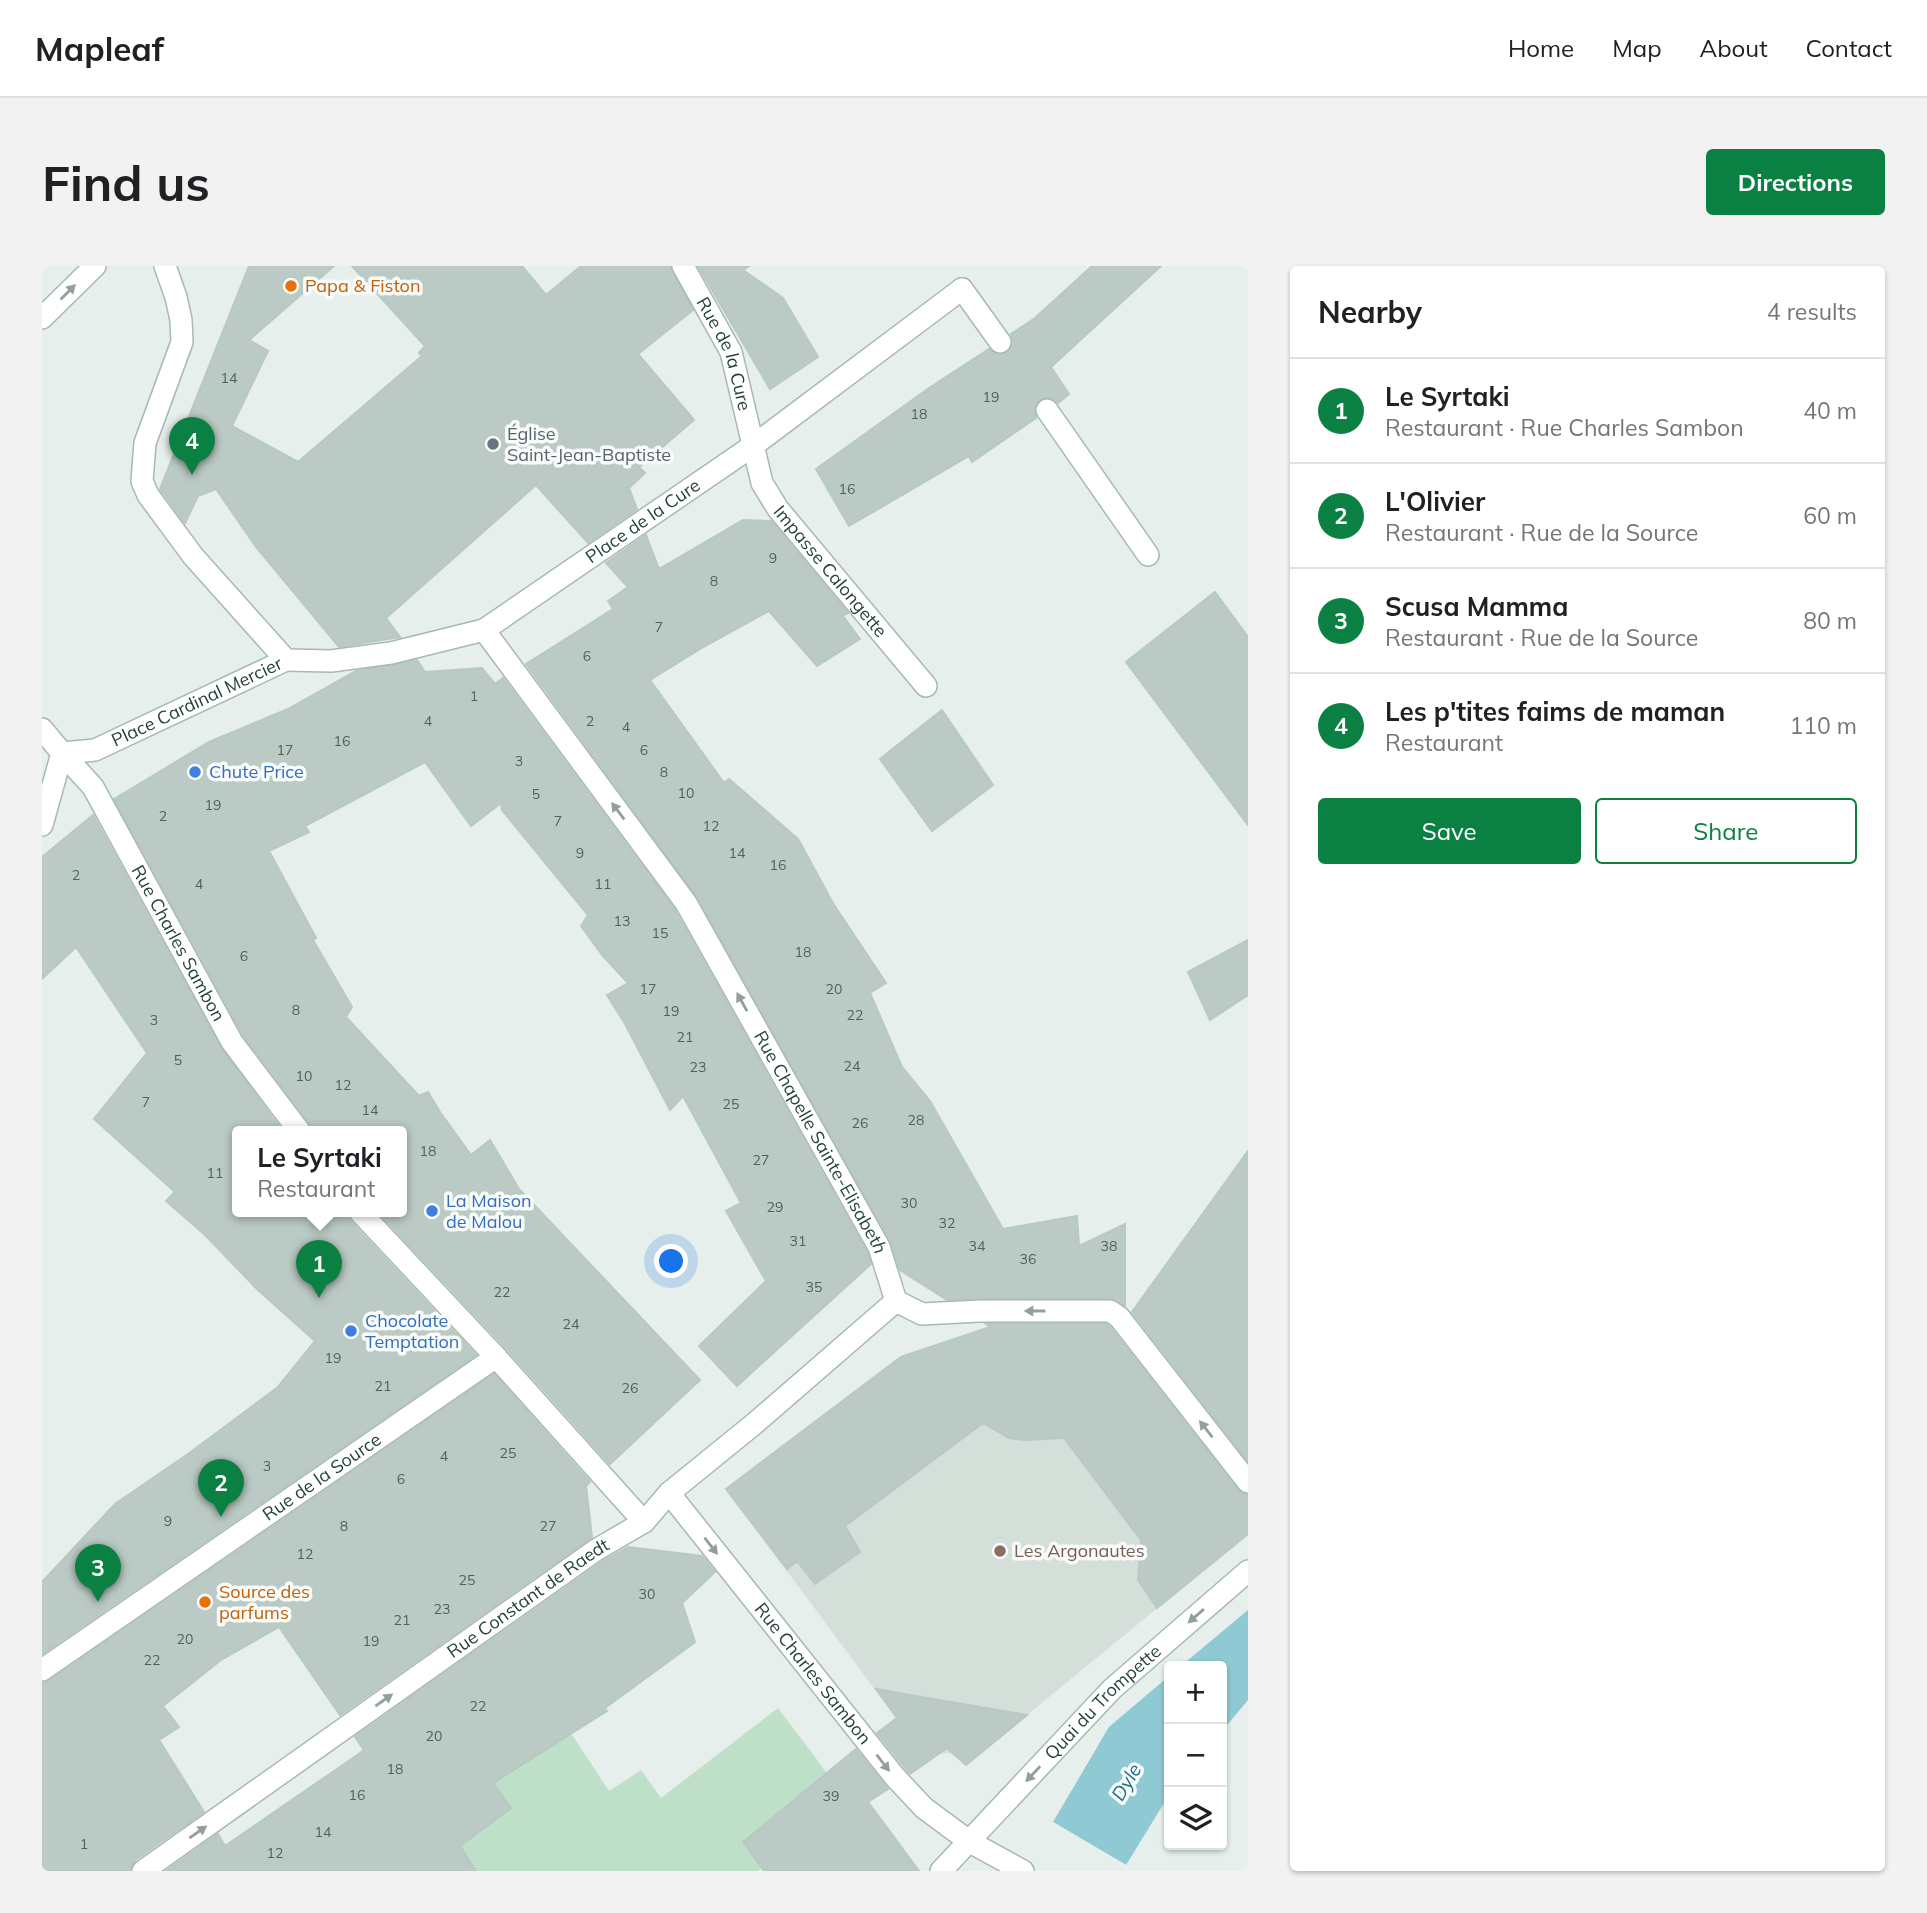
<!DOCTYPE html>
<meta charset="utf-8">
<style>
:root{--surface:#fff;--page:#f2f2f2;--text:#202124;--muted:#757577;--line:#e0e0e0;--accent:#0b8043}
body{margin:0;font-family:Mulish,sans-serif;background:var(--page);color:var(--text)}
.controls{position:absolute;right:21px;bottom:21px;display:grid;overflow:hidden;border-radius:7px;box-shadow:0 2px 5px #0004}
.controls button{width:63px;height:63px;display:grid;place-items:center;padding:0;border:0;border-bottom:2px solid var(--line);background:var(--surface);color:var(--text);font:35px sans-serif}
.you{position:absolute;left:630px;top:996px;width:24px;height:24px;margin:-18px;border:5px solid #fff;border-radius:50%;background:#1a73e8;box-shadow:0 0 0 10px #1a73e833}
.badge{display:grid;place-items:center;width:46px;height:46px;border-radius:50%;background:var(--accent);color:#fff;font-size:23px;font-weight:700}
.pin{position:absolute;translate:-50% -58px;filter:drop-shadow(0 2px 4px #0008)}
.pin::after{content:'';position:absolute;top:37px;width:24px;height:21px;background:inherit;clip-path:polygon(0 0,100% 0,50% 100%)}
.popup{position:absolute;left:190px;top:860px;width:175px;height:91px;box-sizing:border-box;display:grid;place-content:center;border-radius:7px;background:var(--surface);filter:drop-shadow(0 2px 5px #0005);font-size:23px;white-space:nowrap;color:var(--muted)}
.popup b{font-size:26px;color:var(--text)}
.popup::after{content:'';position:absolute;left:50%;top:100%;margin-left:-14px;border:14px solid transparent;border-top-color:var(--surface)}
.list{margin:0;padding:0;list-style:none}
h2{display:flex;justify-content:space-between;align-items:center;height:91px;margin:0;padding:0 28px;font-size:30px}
h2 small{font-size:23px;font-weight:400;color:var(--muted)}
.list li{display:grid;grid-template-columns:46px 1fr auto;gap:21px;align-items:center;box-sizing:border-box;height:105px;padding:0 28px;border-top:2px solid var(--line)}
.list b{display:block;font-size:26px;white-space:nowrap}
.list p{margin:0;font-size:23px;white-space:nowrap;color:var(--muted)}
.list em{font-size:23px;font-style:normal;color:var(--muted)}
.actions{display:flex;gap:14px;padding:21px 28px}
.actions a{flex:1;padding:16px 0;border:2px solid var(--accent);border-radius:7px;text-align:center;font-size:24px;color:var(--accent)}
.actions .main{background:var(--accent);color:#fff}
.icon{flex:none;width:38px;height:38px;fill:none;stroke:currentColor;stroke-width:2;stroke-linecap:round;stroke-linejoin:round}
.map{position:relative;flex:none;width:1206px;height:1605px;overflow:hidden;border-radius:7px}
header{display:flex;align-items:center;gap:42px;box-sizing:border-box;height:98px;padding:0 35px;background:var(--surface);border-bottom:2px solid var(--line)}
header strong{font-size:33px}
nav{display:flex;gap:38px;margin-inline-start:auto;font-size:24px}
.intro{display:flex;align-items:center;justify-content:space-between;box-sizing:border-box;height:168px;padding:0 42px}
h1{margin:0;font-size:49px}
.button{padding:18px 32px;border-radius:7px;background:var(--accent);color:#fff;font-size:24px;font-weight:700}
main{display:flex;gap:42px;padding:0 42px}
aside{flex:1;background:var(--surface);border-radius:7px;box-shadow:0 2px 5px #0004}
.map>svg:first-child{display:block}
</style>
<header>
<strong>Mapleaf</strong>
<nav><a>Home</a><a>Map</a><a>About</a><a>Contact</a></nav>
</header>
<div class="intro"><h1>Find us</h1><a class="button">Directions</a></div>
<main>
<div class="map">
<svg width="1206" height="1605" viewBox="0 0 1206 1605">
<rect width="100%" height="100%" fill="#e6efeb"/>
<path fill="#d4dfda" d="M953,1060L1206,1248V1268L924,1499L914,1490L906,1487L896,1488L886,1495L684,1223L859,1091Z"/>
<path fill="#bfe0c8" d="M736,1442L785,1507L701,1575L720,1602L716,1605H433L417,1580L469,1542L451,1517L474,1503L459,1478L525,1461L567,1525L599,1504L619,1532Z"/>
<path fill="#8ec9d4" d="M1206,1344V1434L1180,1465V1400H1139Z
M1127,1410V1529L1084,1599L1011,1556L1067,1461Z"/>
<path fill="#e6efeb" d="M1011,1556L1084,1599L1087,1600L1082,1602L1009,1559Z"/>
<path fill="#bbcac4" stroke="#b8c9c2" stroke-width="2" d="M207,0H292L207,74L226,85L190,160L256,196L380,90L377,87L383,80L310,0H480L504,29L539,0H628L651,44L596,88L652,154L597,201L603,207L587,222L595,243L546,277L494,219L344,352L358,371L297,381L214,281L174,223L156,230L143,257L118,223Z
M656,0H707L701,4L741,32L776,91L728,123Z
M1050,0H1119L1009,101L1027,128L1016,137L1010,132L998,133L993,139L994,152L930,196L927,190L807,260L774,203L887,122L947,83L953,88L966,86L971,75L969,68L993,52Z
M701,254L729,255L806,347L801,350L818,373L775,400L727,345L663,380L608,414L682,517L687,513L756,573L792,639L844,717L828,727L860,801L888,835L961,963L1035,950L1037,980L1083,958V1040L1068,1032L905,1034L858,1004L848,975L655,631L484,398L571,343L566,335L586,321L564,297L604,269L617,303Z
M1173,326L1206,371V559L1084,396Z
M375,394L383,406L440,402L453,418L461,412L633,644L825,986L829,998L695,1120L657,1080L724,1015L684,945L699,937L641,830L628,844L582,756L565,729L586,717L561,690L539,660L546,649L460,544L459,537L429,560L383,496L263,560L267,566L227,585L274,672L271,674L310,741L304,751L377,830L386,826L398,846L429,889L448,874L477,923L658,1114L568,1198L464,1082L336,946H359V866H271L268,858L201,769L72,533L167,476L246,443L314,405Z
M900,444L951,519L890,565L838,493Z
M51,549L179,782L241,866H195V946H305L308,955L434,1089L0,1388V1316L73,1238L146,1188L236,1121L273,1075L215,1023L163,969L124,935L133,926L52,853L105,787L34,681L0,713V591Z
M1206,674V729L1168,754L1146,706Z
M1206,885V1195L1090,1046Z
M944,1058H1064L1068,1061L1196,1224L1206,1229V1268L1115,1342L1096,1314L1099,1274L1022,1172L983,1174L967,1172L941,1157L803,1260L818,1286L773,1318L755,1295L745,1303L684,1223L859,1091L948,1061Z
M452,1108L548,1216L544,1220L550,1271L298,1449L237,1361L179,1394L121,1440L137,1461L117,1474L162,1546L93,1594L88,1605H0V1417L7,1415Z
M586,1281L660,1290L673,1306L640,1337L653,1376L563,1442L565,1445L451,1517L469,1542L418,1580L434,1605H124L176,1568L183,1580L311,1492L322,1484L313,1471L561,1295Z
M834,1423L885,1432L985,1449L924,1499L905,1482L868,1508L835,1467L855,1452Z
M814,1483L846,1523L826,1536L877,1605H722L701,1576Z"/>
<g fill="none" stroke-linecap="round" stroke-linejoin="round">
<defs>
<path id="service" d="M920,23L958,76
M1005,144L1106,289"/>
<g id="pedestrian">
<path id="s1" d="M20,487L51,521L190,776L258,866"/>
<path d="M0,559L20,487"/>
<path d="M318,946L454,1091L602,1256"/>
<path id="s2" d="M0,1404L454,1091"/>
</g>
<g id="minor">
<path id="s3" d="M641,0L689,86L720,217L736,243L884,420"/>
<path d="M0,52L53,0"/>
<path id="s4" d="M442,364L644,637L837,981L854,1035L880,1048L938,1045H1068L1077,1051L1206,1216"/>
<path id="s5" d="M244,394L289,395L349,387L442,364L712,179L920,23"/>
<path id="s6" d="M0,463L20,487L53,484L244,394L151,290L106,229L100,215L103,177L140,76L139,54L134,31L123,0"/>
<path id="s7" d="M627,1227L853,1511L882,1542L928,1576L981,1605"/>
<path id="s8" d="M101,1605L554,1284L602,1256L627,1227L712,1158L854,1035"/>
<path id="s9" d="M899,1605L1070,1423L1206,1305"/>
</g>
</defs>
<use href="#service" stroke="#a8b8b2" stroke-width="24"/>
<use href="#pedestrian" stroke="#a8b8b2" stroke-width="24"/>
<use href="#minor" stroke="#a8b8b2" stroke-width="24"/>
<use href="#service" stroke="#fff" stroke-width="21"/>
<use href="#pedestrian" stroke="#fff" stroke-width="21"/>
<use href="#minor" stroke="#fff" stroke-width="21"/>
</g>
<defs><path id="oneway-solid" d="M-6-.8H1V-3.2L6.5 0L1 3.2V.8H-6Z" transform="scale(1.75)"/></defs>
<g fill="#92a09c">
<use href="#oneway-solid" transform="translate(26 26) rotate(-45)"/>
<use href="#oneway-solid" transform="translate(576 545) rotate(-127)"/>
<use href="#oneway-solid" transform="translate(700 736) rotate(-119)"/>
<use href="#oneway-solid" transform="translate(993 1045) rotate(180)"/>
<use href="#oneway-solid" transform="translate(1164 1163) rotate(-128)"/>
<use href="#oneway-solid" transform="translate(669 1280) rotate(52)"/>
<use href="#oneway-solid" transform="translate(1154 1350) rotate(139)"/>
<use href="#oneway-solid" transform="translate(342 1434) rotate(-35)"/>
<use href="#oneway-solid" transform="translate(841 1497) rotate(52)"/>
<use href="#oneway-solid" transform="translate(991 1508) rotate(133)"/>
<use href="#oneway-solid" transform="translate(156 1566) rotate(-35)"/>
</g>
<g fill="#e8710a" stroke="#f7fbf9" stroke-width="2.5">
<circle cx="249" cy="20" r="7"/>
<circle cx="163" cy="1336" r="7"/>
</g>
<circle fill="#6b7280" stroke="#f7fbf9" stroke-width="2.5" cx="451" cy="178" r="7"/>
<g fill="#3f7fe0" stroke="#f7fbf9" stroke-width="2.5">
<circle cx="153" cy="506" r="7"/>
<circle cx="390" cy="945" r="7"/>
<circle cx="309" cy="1065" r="7"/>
</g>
<circle fill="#8d6e63" stroke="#f7fbf9" stroke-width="2.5" cx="958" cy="1285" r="7"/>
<g text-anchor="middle" stroke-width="7" stroke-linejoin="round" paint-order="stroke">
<g font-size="14" fill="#4a645c">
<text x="187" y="117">14</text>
<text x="949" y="136">19</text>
<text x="877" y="153">18</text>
<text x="805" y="228">16</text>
<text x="731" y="297">9</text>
<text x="672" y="320">8</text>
<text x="617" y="366">7</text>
<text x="545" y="395">6</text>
<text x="432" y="435">1</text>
<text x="386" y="460">4</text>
<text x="548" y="460">2</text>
<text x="584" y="466">4</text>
<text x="300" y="480">16</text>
<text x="243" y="489">17</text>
<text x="602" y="489">6</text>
<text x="477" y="500">3</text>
<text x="622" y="511">8</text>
<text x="644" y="532">10</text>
<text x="494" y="533">5</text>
<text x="171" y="544">19</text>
<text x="121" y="555">2</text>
<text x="516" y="560">7</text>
<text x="669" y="565">12</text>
<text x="538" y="592">9</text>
<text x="695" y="592">14</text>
<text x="736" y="604">16</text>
<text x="34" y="614">2</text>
<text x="157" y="623">4</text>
<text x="561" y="623">11</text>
<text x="580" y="660">13</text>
<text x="618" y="672">15</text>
<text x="761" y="691">18</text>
<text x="202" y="695">6</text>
<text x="606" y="728">17</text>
<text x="792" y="728">20</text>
<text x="254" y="749">8</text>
<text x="629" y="750">19</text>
<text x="813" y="754">22</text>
<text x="112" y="759">3</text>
<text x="643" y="776">21</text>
<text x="136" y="799">5</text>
<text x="810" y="805">24</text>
<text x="656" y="806">23</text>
<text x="262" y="815">10</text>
<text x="301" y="824">12</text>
<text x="104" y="841">7</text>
<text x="689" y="843">25</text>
<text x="328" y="849">14</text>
<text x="874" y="859">28</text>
<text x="818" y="862">26</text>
<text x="386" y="890">18</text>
<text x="719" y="899">27</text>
<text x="173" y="912">11</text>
<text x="867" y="942">30</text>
<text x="733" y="946">29</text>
<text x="905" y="962">32</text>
<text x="756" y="980">31</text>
<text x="935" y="985">34</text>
<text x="1067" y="985">38</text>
<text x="986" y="998">36</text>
<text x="772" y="1026">35</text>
<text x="460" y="1031">22</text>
<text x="529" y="1063">24</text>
<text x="291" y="1097">19</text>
<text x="341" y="1125">21</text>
<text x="588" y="1127">26</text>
<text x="466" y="1192">25</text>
<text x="402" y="1195">4</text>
<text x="225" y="1205">3</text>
<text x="359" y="1218">6</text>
<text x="126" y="1260">9</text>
<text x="302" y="1265">8</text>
<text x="506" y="1265">27</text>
<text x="263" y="1293">12</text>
<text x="425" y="1319">25</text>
<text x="605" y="1333">30</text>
<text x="400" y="1348">23</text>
<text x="360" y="1359">21</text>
<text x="143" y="1378">20</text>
<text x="329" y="1380">19</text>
<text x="110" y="1399">22</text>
<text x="436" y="1445">22</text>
<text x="392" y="1475">20</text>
<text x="353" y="1508">18</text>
<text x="315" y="1534">16</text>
<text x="789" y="1535">39</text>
<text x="281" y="1571">14</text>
<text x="42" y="1583">1</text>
<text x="233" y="1592">12</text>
</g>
<g font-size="18" fill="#c56008" stroke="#f7fbf9" text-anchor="start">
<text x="263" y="26">Papa &amp; Fiston</text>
<text x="177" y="1332">Source des<tspan x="177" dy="21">parfums</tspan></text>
</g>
<g font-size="18" fill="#24423a" stroke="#f7fbf9">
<text dy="6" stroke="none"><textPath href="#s3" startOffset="98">Rue de la Cure</textPath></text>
<text dy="6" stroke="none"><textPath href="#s5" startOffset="394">Place de la Cure</textPath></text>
<text dy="6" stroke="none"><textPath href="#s3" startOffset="345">Impasse Calongette</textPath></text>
<text dy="6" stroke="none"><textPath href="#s6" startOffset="177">Place Cardinal Mercier</textPath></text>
<text dy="6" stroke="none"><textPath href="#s1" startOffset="224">Rue Charles Sambon</textPath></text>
<text dy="6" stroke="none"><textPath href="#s4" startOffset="614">Rue Chapelle Sainte-Elisabeth</textPath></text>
<text dy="6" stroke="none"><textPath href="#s2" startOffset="340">Rue de la Source</textPath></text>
<text dy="6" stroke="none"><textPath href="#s8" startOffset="472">Rue Constant de Raedt</textPath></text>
<text dy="6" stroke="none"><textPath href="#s7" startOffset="231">Rue Charles Sambon</textPath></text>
<text dy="6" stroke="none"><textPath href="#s9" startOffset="234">Quai du Trompette</textPath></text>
</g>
<g font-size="18" fill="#5b616d" stroke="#f7fbf9" text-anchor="start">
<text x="465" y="174">Église<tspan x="465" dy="21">Saint-Jean-Baptiste</tspan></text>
</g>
<g font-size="18" fill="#366cbe" stroke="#f7fbf9" text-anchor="start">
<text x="167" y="512">Chute Price</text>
<text x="404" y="941">La Maison<tspan x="404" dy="21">de Malou</tspan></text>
<text x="323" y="1061">Chocolate<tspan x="323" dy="21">Temptation</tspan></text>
</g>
<g font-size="18" fill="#785e54" stroke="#f7fbf9" text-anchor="start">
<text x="972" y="1291">Les Argonautes</text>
</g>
<g font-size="19" font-style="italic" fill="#1c6f80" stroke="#f7fbf9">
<text transform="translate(1084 1516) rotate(-59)" y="7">Dyle</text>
</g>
</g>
</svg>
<div class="controls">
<button>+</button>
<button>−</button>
<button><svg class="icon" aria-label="layers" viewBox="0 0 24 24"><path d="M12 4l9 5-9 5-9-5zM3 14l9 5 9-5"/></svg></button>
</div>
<div class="you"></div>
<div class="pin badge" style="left:277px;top:1032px">1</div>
<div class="popup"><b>Le Syrtaki</b>Restaurant</div>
<div class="pin badge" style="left:179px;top:1251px">2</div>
<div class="pin badge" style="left:56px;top:1336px">3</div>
<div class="pin badge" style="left:150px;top:209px">4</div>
</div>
<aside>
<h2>Nearby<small>4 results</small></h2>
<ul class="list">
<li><span class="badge">1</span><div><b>Le Syrtaki</b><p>Restaurant · Rue Charles Sambon</p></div><em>40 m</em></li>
<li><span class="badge">2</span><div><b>L'Olivier</b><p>Restaurant · Rue de la Source</p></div><em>60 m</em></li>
<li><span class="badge">3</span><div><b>Scusa Mamma</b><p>Restaurant · Rue de la Source</p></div><em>80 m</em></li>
<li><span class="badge">4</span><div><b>Les p'tites faims de maman</b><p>Restaurant</p></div><em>110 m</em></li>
</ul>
<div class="actions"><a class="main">Save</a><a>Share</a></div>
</aside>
</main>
